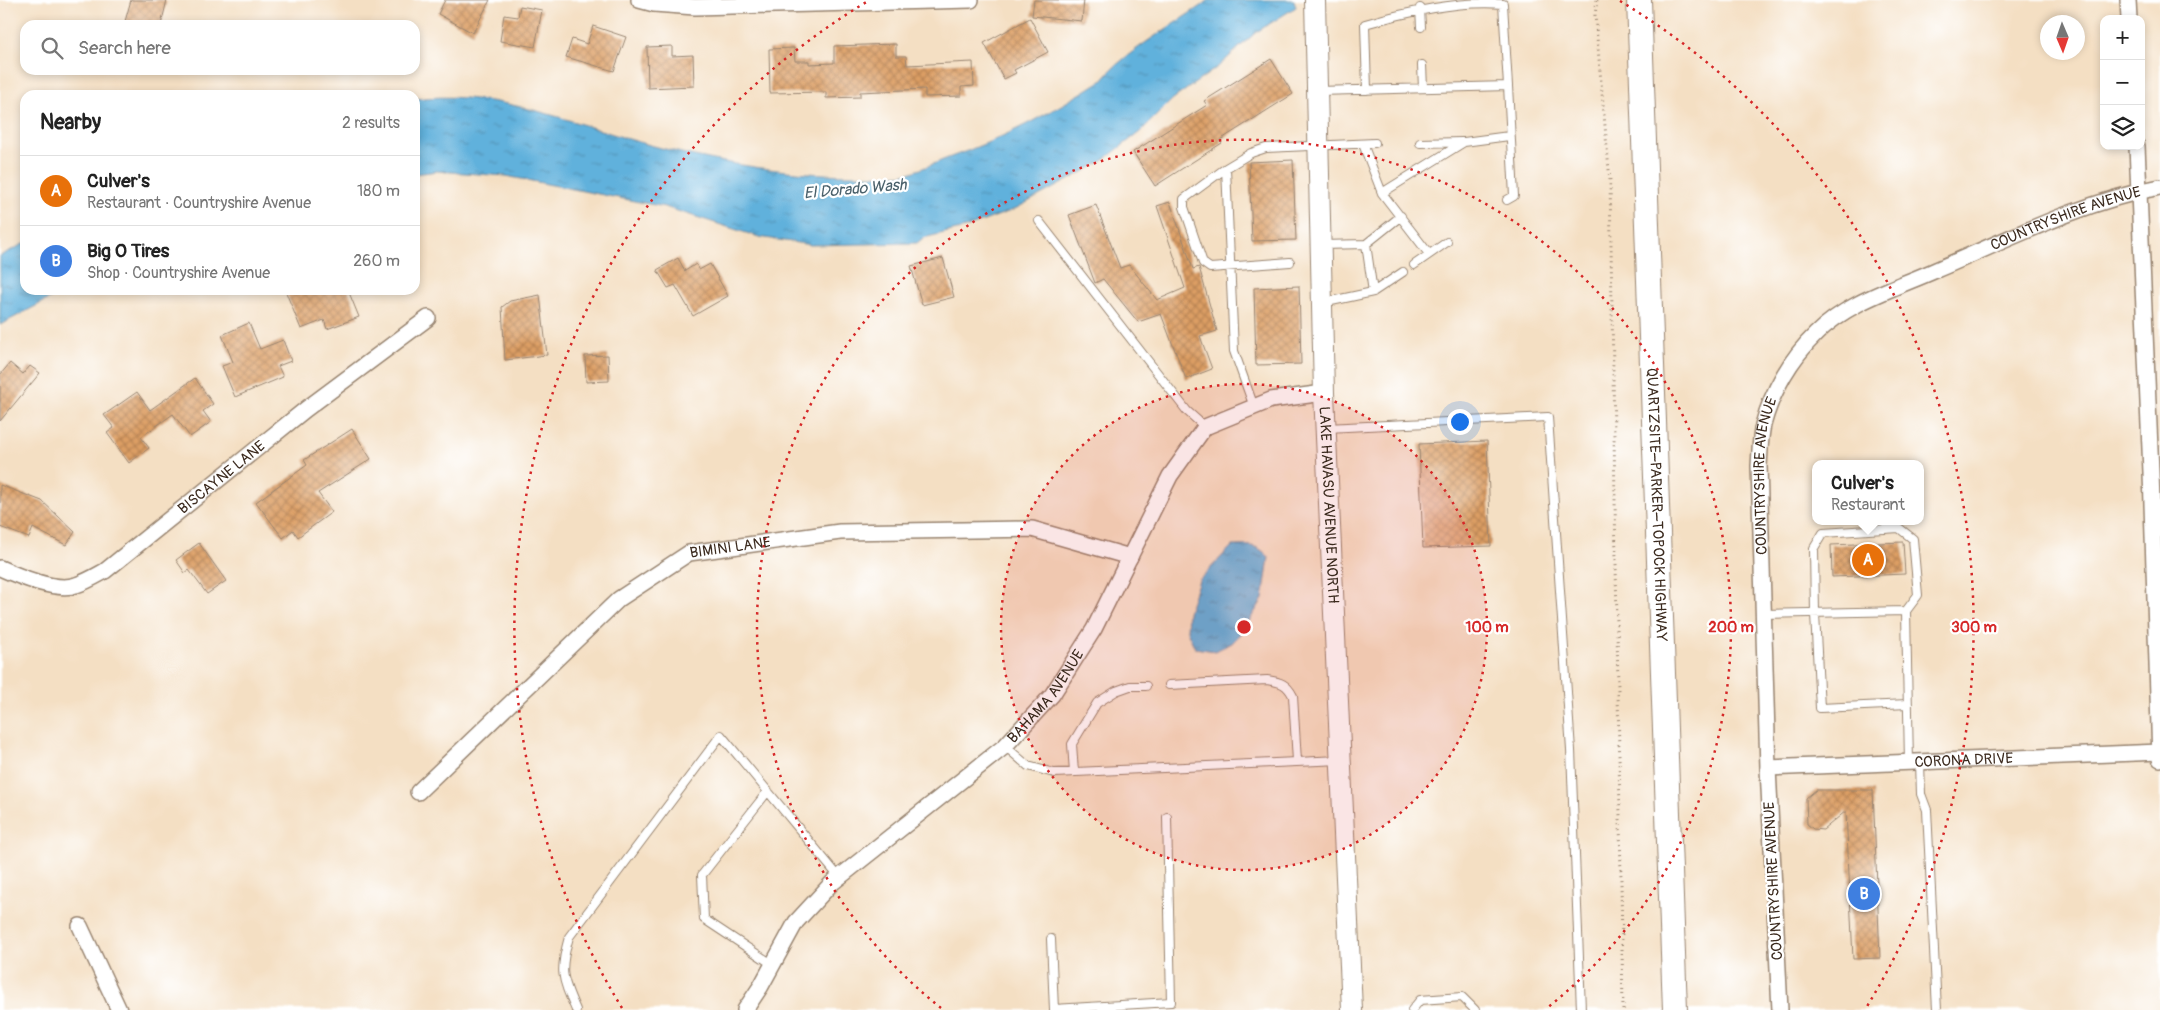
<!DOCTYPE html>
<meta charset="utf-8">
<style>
:root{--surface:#fff;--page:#f6f6f6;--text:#222;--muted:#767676;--line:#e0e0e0;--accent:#1a73e8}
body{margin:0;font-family:Pangolin,sans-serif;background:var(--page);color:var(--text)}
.controls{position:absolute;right:15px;top:15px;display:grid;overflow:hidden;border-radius:10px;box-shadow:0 2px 8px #0003}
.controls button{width:45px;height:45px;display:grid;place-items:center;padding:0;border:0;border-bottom:1px solid var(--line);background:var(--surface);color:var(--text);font:25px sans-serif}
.compass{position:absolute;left:2040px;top:15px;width:45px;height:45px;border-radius:50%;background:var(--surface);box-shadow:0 2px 8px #0003;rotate:178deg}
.you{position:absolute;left:1459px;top:421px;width:18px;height:18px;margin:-12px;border:4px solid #fff;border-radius:50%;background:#1a73e8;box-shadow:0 0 0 8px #1a73e833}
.badge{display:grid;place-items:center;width:32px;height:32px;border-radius:50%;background:var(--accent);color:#fff;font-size:16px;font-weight:700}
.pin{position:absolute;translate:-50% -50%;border:2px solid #fff;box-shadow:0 1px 5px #0006}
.popup{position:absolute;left:1812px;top:460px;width:112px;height:65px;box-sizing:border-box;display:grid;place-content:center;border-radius:10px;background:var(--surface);filter:drop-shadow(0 1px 4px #0005);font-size:16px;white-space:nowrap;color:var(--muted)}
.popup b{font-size:19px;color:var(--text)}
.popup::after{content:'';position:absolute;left:50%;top:100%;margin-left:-10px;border:10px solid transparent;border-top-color:var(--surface)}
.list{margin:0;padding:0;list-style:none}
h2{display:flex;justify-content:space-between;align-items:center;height:65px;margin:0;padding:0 20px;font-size:21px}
h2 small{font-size:16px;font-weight:400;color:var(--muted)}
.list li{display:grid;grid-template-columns:32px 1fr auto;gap:15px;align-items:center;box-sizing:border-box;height:70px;padding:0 20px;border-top:1px solid var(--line)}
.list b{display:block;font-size:19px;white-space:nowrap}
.list p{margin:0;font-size:16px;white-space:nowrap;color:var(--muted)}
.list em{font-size:16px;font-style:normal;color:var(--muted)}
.icon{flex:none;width:28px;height:28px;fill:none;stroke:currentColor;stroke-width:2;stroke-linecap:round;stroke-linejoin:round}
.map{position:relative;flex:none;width:2160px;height:1010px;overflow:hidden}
.search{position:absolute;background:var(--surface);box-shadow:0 2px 8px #0003;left:20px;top:20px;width:400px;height:55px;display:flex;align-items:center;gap:12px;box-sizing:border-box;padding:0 18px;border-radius:15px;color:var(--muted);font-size:19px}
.panel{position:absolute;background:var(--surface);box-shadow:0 2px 8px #0003;left:20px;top:90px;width:400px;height:205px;border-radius:15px}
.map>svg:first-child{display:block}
</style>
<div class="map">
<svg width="2160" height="1010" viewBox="0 0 2160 1010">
<defs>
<pattern id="water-ripples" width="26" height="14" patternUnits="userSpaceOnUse" patternTransform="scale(1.25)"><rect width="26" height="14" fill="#61b1dc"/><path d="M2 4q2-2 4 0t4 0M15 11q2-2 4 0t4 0" fill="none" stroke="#5190b2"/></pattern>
<pattern id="building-cross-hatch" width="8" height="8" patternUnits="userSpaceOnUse" patternTransform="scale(1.25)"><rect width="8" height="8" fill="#dc9e64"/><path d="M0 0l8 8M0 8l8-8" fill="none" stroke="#b48152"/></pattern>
</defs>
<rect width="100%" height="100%" fill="#fff"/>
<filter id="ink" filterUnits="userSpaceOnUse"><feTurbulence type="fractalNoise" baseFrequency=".02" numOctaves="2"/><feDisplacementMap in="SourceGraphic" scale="10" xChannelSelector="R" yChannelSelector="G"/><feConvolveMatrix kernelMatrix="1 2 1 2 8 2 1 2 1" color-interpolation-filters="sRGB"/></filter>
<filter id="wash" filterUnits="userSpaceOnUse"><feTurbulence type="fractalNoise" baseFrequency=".0096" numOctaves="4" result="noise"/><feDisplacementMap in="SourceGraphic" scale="20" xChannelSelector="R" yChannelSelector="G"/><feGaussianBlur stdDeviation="1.12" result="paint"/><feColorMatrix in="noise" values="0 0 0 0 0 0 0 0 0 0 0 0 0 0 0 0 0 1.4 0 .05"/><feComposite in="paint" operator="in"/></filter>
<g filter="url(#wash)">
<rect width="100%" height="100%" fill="#f4dfc3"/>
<path fill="url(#water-ripples)" stroke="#4e6e7d" d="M1209,0H1294L1296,7L1255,33L1219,66L1173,99L1140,132L1101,162L1013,210L965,228L923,238L917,243L811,245L759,237L665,207L506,176L437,171L415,174V99C485,90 556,116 622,137C698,160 779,175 860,175C875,175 894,177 909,173C922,169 935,163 948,158C1005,138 1051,113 1102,80C1124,52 1179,22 1209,0Z
M25,243V290H66L0,325V256Z
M1232,546C1249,546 1256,543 1269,557L1263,599L1242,632L1232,643L1215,651L1195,648L1187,631L1188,612L1199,580Z"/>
<g id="blocks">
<path fill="url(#building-cross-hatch)" d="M131,0H167L161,25H124Z
M445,0H490L473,33L438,14Z
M1034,0H1084L1082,21L1032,16Z
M520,6L542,10L535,47L500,41L504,15L518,17Z
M1030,18L1048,52L1014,70L1016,73L1004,79L984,43Z
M593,26L626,37L614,71L566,57L572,39L587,44Z
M896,44V56H906L907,65L973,62L974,86L961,87V96L925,97V89L860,92V97L826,98V92L770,93L769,49L794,48L795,61H809V64L834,63V46Z
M672,46V56L693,55L694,86L648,88L647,47Z
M1271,59L1293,94L1220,140L1222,143L1155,186L1133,152L1207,105L1204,101Z
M1293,160L1296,240L1252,241L1249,162Z
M1170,202L1193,269L1199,267L1217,331L1200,336L1212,369L1186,379L1161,314L1138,322L1103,279L1095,283L1069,215L1096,205L1120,268L1129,265L1157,300L1185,288L1157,206Z
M678,258L685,271L696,264L699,270L710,264L728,296L693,316L675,285L668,288L657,270Z
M943,258L954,297L922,305L911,266Z
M1299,286L1301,364L1256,365L1254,288Z
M285,290H348L359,317L327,329L324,320L301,329Z
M540,295L547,355L505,360L502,307L510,301Z
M249,323L260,349L283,340L291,361L278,366L283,377L235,397L222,366L233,362L222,335Z
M608,355L609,381L586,382L585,356Z
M10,363L23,374L30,366L40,373L0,421V375Z
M195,378L213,404L203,411L211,422L190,437L173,414L141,437L149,448L129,463L107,433L114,428L104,415L137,392L150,410Z
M352,429L371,459L318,493L332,512L298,537L293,530L283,538L256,502L307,465L304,460Z
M1487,441L1491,546L1423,548L1419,444Z
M0,485L42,501L75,532L66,545L33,528L29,538L0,527Z
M1903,542L1905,574L1832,577L1831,545Z
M199,543L226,581L207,594L189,570L185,573L176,560Z
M1816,790H1873L1880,958L1853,959L1846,811L1823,830L1813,829L1807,824L1806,798Z"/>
</g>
</g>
<g filter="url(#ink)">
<use href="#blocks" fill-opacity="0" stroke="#988470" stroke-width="1"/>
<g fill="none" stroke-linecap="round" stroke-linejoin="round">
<defs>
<path id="service" d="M1420,8L1421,27
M1422,65L1423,88
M1318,91L1508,86L1503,4C1459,0 1407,12 1365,24L1367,90
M1420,143L1462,142
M1363,144L1382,193L1429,254
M1226,168L1184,199V207L1203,263L1210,268L1290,262
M1382,193L1464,142L1509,136
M1507,200L1514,196L1508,86
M1039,221L1187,411L1205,427
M1366,244L1401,216
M1321,245L1366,244L1373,292
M1414,265L1447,242
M1322,303L1373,292L1403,272
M1254,407L1234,351L1226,168L1251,153L1266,148L1375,143
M1327,428L1548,417L1571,750L1581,1010
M1763,614L1906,611
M1169,685L1267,680C1281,682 1287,684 1293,696L1297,761
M1908,704L1820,708L1815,614L1814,548L1823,533L1899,528L1913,539L1918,595L1906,611L1909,763
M1005,746L1028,766L1054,773L1340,760
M1920,762L1921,794L1927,810L1937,1010
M1074,772L1072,744L1097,703L1116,691L1130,686H1146
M768,791L702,875L704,919L772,964
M1051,939L1054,1010
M1054,1009L1171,1002L1167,817
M576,1010C562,978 559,972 569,937L721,735L839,877
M1412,1010L1420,1000L1462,997L1475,1010"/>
<g id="minor">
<path d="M639,0L654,4L695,7L971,0"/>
<path d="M2128,0L2129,19"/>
<path d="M2137,146L2151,472L2160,759"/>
<path id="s1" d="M0,568C18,576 57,592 76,585C86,582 96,576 105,571L306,409L428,318"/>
<path id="s2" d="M1768,768L2160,752"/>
<path id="s3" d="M418,792L619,599L689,553L840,532L1032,529L1130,557"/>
<path d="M80,926L119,1010"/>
<path id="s4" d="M745,1010L761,986L796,922L832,883L1005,746L1052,695L1094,629L1170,476L1205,427L1271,400L1324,393"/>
<path id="s5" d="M1780,1010L1768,768L1759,466C1760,453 1760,438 1763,425C1772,391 1791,358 1816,334C1847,302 1896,288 1936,270C2009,239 2082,202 2160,187"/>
</g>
<g id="secondary">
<path id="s6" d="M1315,0L1324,393L1352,1010"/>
</g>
<g id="trunk">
<path id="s7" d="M1639,0L1675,1010"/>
</g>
</defs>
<use href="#service" stroke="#988470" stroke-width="10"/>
<use href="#minor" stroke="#988470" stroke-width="18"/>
<use href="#secondary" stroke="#988470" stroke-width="22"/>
<use href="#trunk" stroke="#988470" stroke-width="26"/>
<path stroke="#988470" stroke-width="3" stroke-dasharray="1 4" stroke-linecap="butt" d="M1597,0L1595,15L1610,181L1623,1010"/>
<use href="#service" stroke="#fff" stroke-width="8"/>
<use href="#minor" stroke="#fff" stroke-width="15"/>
<use href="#secondary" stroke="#fff" stroke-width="20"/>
<use href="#trunk" stroke="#fff" stroke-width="24"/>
</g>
</g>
<circle cx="1244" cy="627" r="243" fill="#d62828" fill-opacity=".12"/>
<g fill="none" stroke="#d62828" stroke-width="2.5" stroke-dasharray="2.5 5">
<circle cx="1244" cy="627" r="243"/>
<path d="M941 1008A487 487 0 1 1 1547 1008"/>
<path d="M622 1008A730 730 0 0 1 868 1M1620 1A730 730 0 0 1 1866 1008"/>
</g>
<g text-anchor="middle" stroke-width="4.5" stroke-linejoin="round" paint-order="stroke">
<g font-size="15" fill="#3b2a1e" stroke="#fff">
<text dy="5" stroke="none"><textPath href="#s5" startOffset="969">COUNTRYSHIRE AVENUE</textPath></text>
<text dy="5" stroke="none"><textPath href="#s5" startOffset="535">COUNTRYSHIRE AVENUE</textPath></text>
<text dy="5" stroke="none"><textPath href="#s1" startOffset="261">BISCAYNE LANE</textPath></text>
<text dy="5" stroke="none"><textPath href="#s6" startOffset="505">LAKE HAVASU AVENUE NORTH</textPath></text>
<text dy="5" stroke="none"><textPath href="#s7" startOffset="505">QUARTZSITE–PARKER–TOPOCK HIGHWAY</textPath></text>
<text dy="5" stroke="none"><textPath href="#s3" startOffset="404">BIMINI LANE</textPath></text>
<text dy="5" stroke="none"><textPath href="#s4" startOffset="440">BAHAMA AVENUE</textPath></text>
<text dy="5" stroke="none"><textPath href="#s2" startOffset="196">CORONA DRIVE</textPath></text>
<text transform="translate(1773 881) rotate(-93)" y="5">COUNTRYSHIRE AVENUE</text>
</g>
<g font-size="16" font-style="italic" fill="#4a606a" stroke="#fff">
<text transform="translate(855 188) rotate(-5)" y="6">El Dorado Wash</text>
</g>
</g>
<circle cx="1244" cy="627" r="8" fill="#d62828" stroke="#fff" stroke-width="2.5"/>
<g font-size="15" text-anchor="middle" font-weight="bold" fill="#d62828" stroke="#fff" stroke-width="4.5" stroke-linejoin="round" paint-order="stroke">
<text x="1487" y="632">100 m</text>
<text x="1731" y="632">200 m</text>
<text x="1974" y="632">300 m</text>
</g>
</svg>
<div class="controls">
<button>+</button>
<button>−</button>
<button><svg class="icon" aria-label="layers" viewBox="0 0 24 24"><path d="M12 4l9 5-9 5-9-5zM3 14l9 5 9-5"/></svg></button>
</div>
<svg class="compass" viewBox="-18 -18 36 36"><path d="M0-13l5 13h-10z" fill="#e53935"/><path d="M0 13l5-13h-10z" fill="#767676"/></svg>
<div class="you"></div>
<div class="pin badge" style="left:1868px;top:560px;background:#e8710a">A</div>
<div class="popup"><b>Culver's</b>Restaurant</div>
<div class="pin badge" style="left:1864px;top:894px;background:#3f7fe0">B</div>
<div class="search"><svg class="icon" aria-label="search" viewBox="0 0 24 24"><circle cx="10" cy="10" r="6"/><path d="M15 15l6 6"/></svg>Search here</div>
<section class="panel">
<h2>Nearby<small>2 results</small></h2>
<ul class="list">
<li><span class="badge" style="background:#e8710a">A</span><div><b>Culver's</b><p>Restaurant · Countryshire Avenue</p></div><em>180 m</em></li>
<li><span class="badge" style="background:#3f7fe0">B</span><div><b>Big O Tires</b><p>Shop · Countryshire Avenue</p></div><em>260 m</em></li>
</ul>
</section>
</div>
